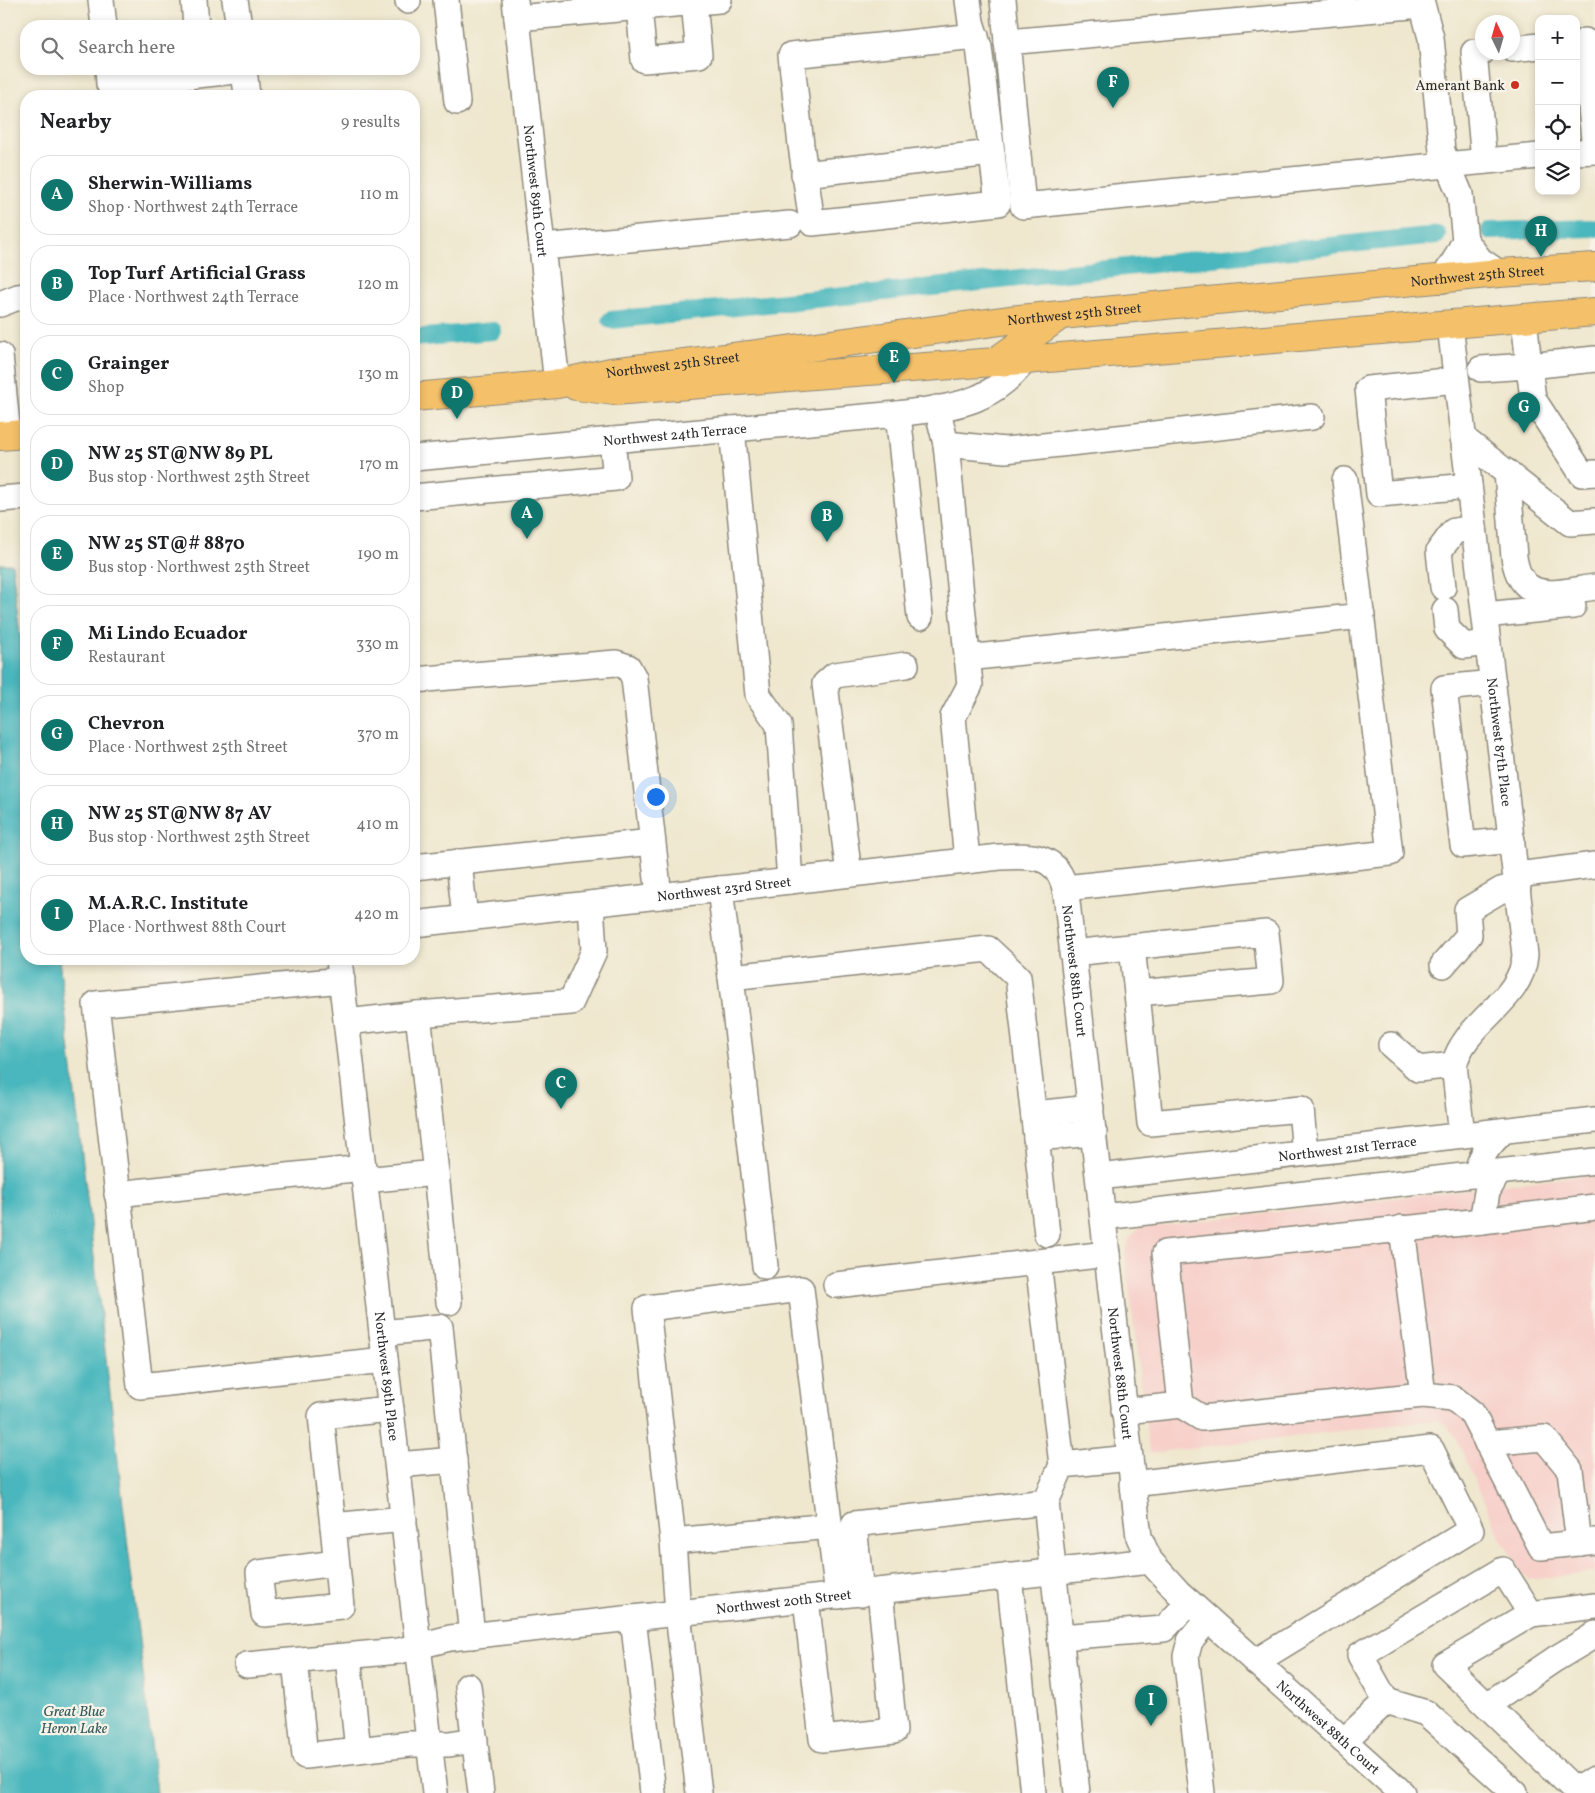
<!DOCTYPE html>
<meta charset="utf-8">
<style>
:root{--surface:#fff;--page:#f6f6f6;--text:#202124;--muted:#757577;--line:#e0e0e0;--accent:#0f766e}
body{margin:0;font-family:Vollkorn,serif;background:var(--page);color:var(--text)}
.controls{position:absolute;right:15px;top:15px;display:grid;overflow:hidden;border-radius:10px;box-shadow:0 2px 8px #0003}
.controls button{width:45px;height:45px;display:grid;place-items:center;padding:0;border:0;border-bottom:1px solid var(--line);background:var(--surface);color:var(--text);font:25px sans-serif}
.compass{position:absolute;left:1475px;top:15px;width:45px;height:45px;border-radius:50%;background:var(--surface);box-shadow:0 2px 8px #0003;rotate:355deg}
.you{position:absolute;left:655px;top:796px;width:18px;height:18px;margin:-12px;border:4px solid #fff;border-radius:50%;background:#1a73e8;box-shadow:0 0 0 8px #1a73e833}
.badge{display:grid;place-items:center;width:32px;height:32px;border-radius:50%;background:var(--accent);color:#fff;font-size:16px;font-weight:700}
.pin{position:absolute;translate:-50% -41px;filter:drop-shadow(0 1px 2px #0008)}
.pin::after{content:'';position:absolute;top:26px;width:18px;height:15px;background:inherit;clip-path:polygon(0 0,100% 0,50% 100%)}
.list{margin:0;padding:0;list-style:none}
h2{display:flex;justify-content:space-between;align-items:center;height:65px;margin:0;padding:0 20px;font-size:21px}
h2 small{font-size:16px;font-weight:400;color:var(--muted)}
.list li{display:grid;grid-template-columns:32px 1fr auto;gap:15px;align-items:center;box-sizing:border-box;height:80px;margin:0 10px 10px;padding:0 10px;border:1px solid var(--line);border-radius:20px}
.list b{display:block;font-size:19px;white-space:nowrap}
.list p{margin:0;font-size:16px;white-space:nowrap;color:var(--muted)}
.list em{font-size:16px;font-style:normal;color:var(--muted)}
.icon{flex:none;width:28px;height:28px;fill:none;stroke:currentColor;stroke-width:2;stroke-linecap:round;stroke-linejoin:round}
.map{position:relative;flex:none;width:1595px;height:1793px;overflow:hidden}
.search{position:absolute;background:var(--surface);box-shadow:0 2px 8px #0003;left:20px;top:20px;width:400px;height:55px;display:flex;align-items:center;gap:12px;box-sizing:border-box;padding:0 18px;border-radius:20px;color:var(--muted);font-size:19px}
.panel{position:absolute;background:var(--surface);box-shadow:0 2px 8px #0003;left:20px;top:90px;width:400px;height:875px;border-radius:20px}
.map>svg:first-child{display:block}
</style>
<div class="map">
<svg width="1595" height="1793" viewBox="0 0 1595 1793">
<rect width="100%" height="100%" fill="#f7f3e8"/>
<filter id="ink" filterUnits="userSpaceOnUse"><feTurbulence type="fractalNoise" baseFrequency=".02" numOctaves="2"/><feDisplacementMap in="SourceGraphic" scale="10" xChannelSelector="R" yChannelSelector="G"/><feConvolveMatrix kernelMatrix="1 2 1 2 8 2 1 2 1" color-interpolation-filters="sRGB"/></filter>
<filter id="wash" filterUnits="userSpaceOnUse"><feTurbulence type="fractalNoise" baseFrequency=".0096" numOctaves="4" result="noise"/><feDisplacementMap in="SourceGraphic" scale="20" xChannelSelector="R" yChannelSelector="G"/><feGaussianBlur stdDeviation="1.12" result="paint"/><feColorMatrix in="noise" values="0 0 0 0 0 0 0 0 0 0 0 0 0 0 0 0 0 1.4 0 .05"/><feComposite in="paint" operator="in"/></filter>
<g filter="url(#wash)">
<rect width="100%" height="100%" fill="#efe7ce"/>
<path fill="#f7d0ca" d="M1595,1174V1572L1528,1580L1502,1541L1455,1437L1446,1425L1437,1420L1149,1453L1125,1253L1130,1237L1140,1228Z"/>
<path fill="#48b7bd" stroke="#3a7174" d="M0,564H12L26,689V959H59L157,1793H0Z"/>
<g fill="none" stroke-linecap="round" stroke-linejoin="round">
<path stroke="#48b7bd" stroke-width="18" d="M1490,231L1595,228
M611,320L1437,235
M414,338L493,331"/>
</g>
</g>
<g filter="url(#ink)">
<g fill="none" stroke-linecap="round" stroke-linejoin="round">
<defs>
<g id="minor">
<path d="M101,0L104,26"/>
<path d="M194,0L196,26"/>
<path d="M235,0L239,26"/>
<path d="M408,0V1"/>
<path d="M446,0L457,102"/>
<path id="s1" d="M515,0L557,384"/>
<path d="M968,0L971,22L979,47L998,203L812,223L801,145L791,55L976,36"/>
<path d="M1003,0L1023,206L1539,156"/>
<path d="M1421,0L1431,38L1442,151L1460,194L1465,240L1480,260L1499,273"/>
<path d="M639,7L644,60L699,55L694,2"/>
<path d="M517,18L719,0"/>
<path d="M1007,42L1422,5"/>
<path d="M1512,49L1539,46"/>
<path d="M1482,52H1474L1484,161"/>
<path d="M108,69L109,84L245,70"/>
<path d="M244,69L247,96"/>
<path d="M1576,152L1595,151L1585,41"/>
<path d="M804,174L992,153"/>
<path d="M543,247L790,224"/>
<path d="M1442,280L1455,260L1465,240"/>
<path d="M0,304L18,297L26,296"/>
<path d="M1524,318L1529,366L1595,359"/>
<path id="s2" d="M1450,325L1525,955C1522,1002 1465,1021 1454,1065L1462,1135"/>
<path d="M0,355L8,435"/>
<path d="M1481,369L1529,366L1533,399L1582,474L1595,473"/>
<path d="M1456,380L1368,389L1379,494L1469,486"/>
<path d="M937,408L946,444L970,685L953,717L967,860"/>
<path d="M898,414L920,617"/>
<path d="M732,429L758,695L779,725L790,881"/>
<path d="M1463,438L1570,523L1595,521"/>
<path d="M946,444L1005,450L1312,417"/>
<path id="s3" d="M414,458L898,414C952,406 988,407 1025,360"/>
<path d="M1507,472L1514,557C1521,606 1558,592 1595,587"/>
<path d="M414,497L616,478L612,440"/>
<path d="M0,499L26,497"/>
<path d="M1443,587L1439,551L1454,531L1474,528"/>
<path d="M1445,610L1447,629L1464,646L1488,643"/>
<path d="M1485,615L1573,606"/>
<path d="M967,658L1362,616"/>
<path d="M414,680L616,663L628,667L634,678L659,896"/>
<path d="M1493,683L1444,688L1463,845L1512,840"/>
<path d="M459,862L465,918"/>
<path d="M414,867L652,842"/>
<path d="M849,874L825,684L835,675L906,665"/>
<path d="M1517,875L1595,865"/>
<path d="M1065,888L1390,853L1345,480"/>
<path d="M720,889L731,977"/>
<path id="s4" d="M414,924L1000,857C1033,855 1059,854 1066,893L1139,1537L1150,1561L1178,1592L1402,1793"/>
<path d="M1132,947L1137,993"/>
<path d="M1072,953L1266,933L1271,981L1137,993L1150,1123L1301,1109L1305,1153"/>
<path id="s5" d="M339,959L435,1793"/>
<path d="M1443,965L1469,935L1467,910L1501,890L1518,886"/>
<path d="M342,980L96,1004L140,1386L385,1360"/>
<path d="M347,1022L418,1014"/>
<path d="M1391,1045L1418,1069L1454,1065"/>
<path d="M1034,1114L1091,1108"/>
<path d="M1036,1138L1094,1133"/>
<path d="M436,1173L418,1014L571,1002L594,951L591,904"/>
<path d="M1476,1175C1481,1154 1488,1146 1503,1131"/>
<path id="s6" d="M1099,1177L1595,1120"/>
<path d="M364,1180L436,1173L449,1302"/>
<path d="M117,1194L363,1168"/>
<path d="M1103,1217L1595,1161"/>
<path d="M1482,1221L1487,1192L1498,1173"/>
<path d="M1402,1228L1423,1395L1453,1398L1472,1413L1541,1547L1595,1541"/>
<path d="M1038,1262L1062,1465"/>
<path d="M765,1266L731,977L988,949L1018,977L1047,1234"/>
<path d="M836,1285L1107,1254"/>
<path d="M382,1333L440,1327L472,1636"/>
<path d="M1181,1405L1202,1418L1423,1395"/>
<path d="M1124,1411L1181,1405L1165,1253L1482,1221L1595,1207"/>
<path d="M1487,1443L1544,1438L1570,1470L1579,1543"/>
<path d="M398,1465L454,1460"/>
<path d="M1132,1484L1431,1449L1471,1530L1255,1662"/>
<path d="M1046,1502L1077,1793"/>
<path d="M333,1526L321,1416L391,1409"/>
<path d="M830,1526L673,1541L647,1308L801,1289L838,1596"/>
<path d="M673,1541L678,1614L699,1793"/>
<path d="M336,1563L259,1573L264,1614L341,1606L333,1526L404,1519"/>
<path d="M1009,1576L1033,1793"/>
<path d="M861,1594L854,1524L1046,1502L1062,1465L1130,1458"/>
<path d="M806,1599L822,1739L894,1731L880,1591"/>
<path d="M1531,1614L1445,1665L1575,1790L1595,1779"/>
<path d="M633,1618L653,1793"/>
<path d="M1060,1637L1164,1629L1189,1602"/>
<path d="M348,1657L358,1750"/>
<path d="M295,1661L305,1756L410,1744H449L475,1740"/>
<path id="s7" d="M247,1665L399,1651L450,1638L1150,1561"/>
<path d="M468,1686L481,1793"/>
<path d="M1386,1701L1426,1713L1515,1793"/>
<path d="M1487,1705L1555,1659L1590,1638L1595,1634"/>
<path d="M1344,1741L1386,1701L1360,1655L1503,1570L1531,1614L1595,1606"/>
<path d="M1202,1793L1186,1656L1190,1641L1208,1619"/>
</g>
<g id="major">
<path d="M995,362L1061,315"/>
<path d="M576,386L614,391L826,374L1025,360L1595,312"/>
<path id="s8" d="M414,397L557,384L611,372L758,354L1009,320L1499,273L1595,267"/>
<path d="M0,436L26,434"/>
</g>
</defs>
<use href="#minor" stroke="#8d897c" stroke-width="28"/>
<use href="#major" stroke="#8d897c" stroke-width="30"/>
<use href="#minor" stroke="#fff" stroke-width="25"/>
<use href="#major" stroke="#f4c16a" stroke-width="28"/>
</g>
</g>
<circle fill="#c8321e" stroke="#f7f3e8" stroke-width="2" cx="1515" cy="85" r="5"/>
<g text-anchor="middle" stroke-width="4.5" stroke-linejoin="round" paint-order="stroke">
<g font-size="14" fill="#2b2b2b" stroke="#f7f3e8" text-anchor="end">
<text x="1505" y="90">Amerant Bank</text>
</g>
<g font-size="14" fill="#2b2b2b" stroke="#f7f3e8">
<text dy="5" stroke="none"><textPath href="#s1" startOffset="192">Northwest 89th Court</textPath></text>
<text dy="5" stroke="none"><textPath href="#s8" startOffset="1071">Northwest 25th Street</textPath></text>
<text dy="5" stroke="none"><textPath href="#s8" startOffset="666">Northwest 25th Street</textPath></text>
<text dy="5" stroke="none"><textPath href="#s8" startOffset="261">Northwest 25th Street</textPath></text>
<text dy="5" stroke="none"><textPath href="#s3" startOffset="262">Northwest 24th Terrace</textPath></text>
<text dy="5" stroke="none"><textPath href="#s2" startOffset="420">Northwest 87th Place</textPath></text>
<text dy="5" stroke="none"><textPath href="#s4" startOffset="312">Northwest 23rd Street</textPath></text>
<text dy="5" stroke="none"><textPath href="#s4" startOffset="754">Northwest 88th Court</textPath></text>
<text dy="5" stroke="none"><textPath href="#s6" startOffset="250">Northwest 21st Terrace</textPath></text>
<text dy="5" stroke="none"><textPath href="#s4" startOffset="1159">Northwest 88th Court</textPath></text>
<text dy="5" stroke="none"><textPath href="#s5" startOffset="420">Northwest 89th Place</textPath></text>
<text dy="5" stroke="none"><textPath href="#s7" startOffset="541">Northwest 20th Street</textPath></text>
<text dy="5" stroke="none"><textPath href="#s4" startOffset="1594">Northwest 88th Court</textPath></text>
</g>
<g font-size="15" font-style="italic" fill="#355c5e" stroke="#f7f3e8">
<text x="74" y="1716">Great Blue<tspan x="74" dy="17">Heron Lake</tspan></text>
</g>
</g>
</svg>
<div class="controls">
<button>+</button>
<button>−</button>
<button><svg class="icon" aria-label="locate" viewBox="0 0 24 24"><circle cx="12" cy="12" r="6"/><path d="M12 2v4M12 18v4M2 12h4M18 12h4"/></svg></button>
<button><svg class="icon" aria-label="layers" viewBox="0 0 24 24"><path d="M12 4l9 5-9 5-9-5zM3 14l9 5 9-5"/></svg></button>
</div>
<svg class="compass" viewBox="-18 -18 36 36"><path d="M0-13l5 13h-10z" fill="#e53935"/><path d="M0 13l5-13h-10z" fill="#757577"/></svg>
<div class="you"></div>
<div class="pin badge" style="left:527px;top:539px">A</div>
<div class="pin badge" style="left:827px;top:542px">B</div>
<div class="pin badge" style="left:561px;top:1109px">C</div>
<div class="pin badge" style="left:457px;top:419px">D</div>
<div class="pin badge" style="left:894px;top:383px">E</div>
<div class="pin badge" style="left:1113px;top:108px">F</div>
<div class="pin badge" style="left:1524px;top:433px">G</div>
<div class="pin badge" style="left:1541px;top:257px">H</div>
<div class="pin badge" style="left:1151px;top:1726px">I</div>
<div class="search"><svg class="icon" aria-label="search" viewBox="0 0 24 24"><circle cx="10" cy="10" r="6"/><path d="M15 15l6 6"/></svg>Search here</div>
<section class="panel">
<h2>Nearby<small>9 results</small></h2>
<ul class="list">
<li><span class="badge">A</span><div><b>Sherwin-Williams</b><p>Shop · Northwest 24th Terrace</p></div><em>110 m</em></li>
<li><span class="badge">B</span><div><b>Top Turf Artificial Grass</b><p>Place · Northwest 24th Terrace</p></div><em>120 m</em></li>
<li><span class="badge">C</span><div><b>Grainger</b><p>Shop</p></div><em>130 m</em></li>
<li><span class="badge">D</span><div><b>NW 25 ST@NW 89 PL</b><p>Bus stop · Northwest 25th Street</p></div><em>170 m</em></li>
<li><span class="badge">E</span><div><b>NW 25 ST@# 8870</b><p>Bus stop · Northwest 25th Street</p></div><em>190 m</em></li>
<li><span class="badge">F</span><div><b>Mi Lindo Ecuador</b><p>Restaurant</p></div><em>330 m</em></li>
<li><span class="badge">G</span><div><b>Chevron</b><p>Place · Northwest 25th Street</p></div><em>370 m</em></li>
<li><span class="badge">H</span><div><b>NW 25 ST@NW 87 AV</b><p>Bus stop · Northwest 25th Street</p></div><em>410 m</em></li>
<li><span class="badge">I</span><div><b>M.A.R.C. Institute</b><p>Place · Northwest 88th Court</p></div><em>420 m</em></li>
</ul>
</section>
</div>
